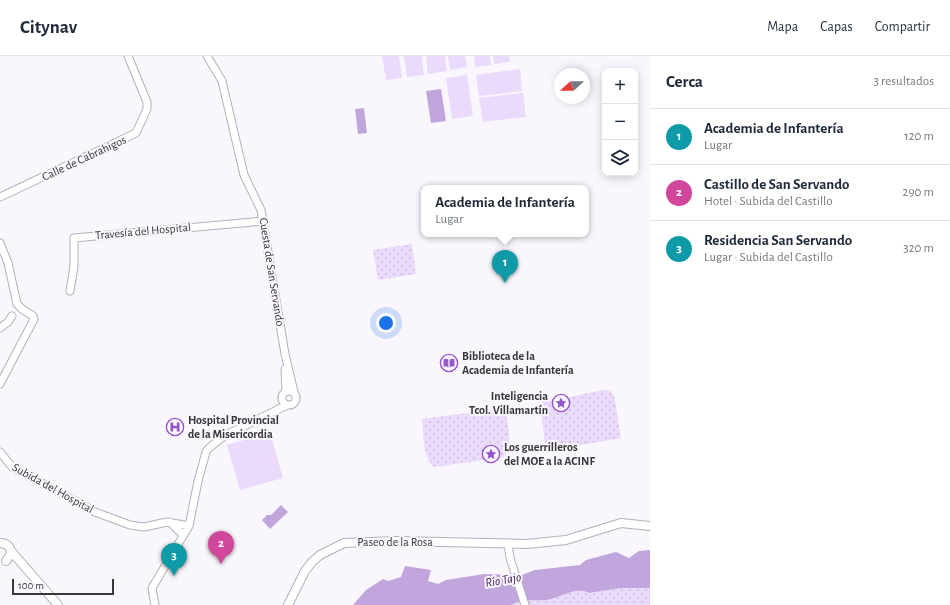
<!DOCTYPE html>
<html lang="es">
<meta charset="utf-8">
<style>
:root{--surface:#fff;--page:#f2f2f3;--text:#1f2937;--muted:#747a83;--line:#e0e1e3;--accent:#0b8043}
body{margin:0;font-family:"Alegreya Sans",sans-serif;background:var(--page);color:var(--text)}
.controls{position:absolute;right:12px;top:12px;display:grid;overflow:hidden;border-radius:8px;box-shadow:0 2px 10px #0003}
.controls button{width:36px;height:36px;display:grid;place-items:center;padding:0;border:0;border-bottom:1px solid var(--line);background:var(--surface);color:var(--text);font:20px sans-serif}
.compass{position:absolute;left:554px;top:12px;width:36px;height:36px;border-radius:50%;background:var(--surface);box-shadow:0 2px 10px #0003;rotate:249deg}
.scale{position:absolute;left:12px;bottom:10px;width:102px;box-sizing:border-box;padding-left:4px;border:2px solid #38363a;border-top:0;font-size:11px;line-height:14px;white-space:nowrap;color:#38363a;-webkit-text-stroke:3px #faf6fd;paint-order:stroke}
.you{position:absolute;left:386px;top:267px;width:14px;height:14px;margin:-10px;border:3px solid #fff;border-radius:50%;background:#1a73e8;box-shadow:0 0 0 6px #1a73e833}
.badge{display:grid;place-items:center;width:26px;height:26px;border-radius:50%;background:var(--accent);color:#fff;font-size:13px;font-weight:700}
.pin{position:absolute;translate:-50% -33px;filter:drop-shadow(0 1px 2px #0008)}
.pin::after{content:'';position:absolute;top:21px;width:14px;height:12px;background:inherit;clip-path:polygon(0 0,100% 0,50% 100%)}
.popup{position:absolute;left:421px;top:129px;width:168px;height:52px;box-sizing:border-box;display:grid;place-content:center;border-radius:8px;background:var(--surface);filter:drop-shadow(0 1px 3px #0005);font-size:13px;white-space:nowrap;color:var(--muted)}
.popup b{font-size:15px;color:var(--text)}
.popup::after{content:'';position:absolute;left:50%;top:100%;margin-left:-8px;border:8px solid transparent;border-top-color:var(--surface)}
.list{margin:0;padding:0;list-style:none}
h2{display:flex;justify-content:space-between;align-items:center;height:52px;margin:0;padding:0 16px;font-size:17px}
h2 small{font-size:13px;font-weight:400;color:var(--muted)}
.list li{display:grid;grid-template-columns:26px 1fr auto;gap:12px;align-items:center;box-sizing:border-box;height:56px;padding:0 16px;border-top:1px solid var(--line)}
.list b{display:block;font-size:15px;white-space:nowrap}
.list p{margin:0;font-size:13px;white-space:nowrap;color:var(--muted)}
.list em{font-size:13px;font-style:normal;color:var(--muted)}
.icon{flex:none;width:22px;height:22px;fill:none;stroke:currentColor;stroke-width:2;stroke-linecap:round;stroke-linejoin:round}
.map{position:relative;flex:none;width:650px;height:549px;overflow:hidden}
header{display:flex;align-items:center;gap:24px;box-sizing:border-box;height:56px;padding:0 20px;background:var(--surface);border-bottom:1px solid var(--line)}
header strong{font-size:19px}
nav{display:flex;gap:22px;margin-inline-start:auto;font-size:14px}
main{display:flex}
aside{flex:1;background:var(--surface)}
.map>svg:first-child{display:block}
</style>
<header>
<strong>Citynav</strong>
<nav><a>Mapa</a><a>Capas</a><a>Compartir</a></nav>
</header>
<main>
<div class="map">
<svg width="650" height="549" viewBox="0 0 650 549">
<defs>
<pattern id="green-dots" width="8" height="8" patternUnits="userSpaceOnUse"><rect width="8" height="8" fill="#eadbfc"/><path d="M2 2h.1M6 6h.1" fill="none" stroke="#c9bdd9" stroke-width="1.8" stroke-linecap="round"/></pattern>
</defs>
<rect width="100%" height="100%" fill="#faf6fd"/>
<path fill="url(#green-dots)" d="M412,188L416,218L378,224L373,194Z
M603,334L610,335L614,339L621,382L553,394L548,392L545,387L540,347Z
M505,352C507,368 514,388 504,401L434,411C422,399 424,379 422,363Z
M621,532H650V549H511C523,542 534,545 547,544C561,542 575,530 589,537Z"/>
<path fill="#eadbfc" d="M382,0H399L402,22L386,24Z
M404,0H422L424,19L407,21Z
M426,0H445L447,15L428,18Z
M448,0H465L467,11L450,14Z
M474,0H490L491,9L475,11Z
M493,0H509L510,6L494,8Z
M520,13L522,35L479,40L476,19Z
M467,19L473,60L452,63L446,22Z
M523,37L526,61L483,66L479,42Z
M270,376L283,422L240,434L227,389Z"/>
<path fill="#c0a6dc" d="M441,33L446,65L431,67L426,35Z
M364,52L367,77L358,78L355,53Z
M281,449L288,456L270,473L262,464L267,459H271Z
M650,494V532H621L589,537C575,530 561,542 547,544C534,545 523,542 511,549H353L366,534L383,523L388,525L401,521L405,510L431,514L428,525L438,528L446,524L484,518L522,519L535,514L580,509L586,504L616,496L629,502L639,495Z"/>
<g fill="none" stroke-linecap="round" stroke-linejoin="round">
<defs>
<path id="minor" d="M207,0L222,25L244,119L261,154L285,298L294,336
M0,141L136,77L147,53V46L128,0
M0,187L8,207L17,248L22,253L33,260L34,263L0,328
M70,235L74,210V182L264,165
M0,272L8,266L12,260
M285,313L286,335
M282 342a7 7 0 1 1 14 0a7 7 0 1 1-14 0Z
M0,396L12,411L95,456L130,469L144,471L167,466L189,470
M170,466L183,479
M508,487L510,502L525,549
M155,549L152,532L189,470L198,425L206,396L209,392L224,380L287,349"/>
<path id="major" d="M0,487C7,487 11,491 11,498L6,505
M11,495L58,549
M288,549L305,515L312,506L320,499L344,487L397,485L527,488L566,484L621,467L650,470"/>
</defs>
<use href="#minor" stroke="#b4afba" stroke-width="9"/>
<use href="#major" stroke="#b4afba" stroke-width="10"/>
<use href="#minor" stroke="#fff" stroke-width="7"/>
<use href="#major" stroke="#fff" stroke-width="8"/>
</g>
<defs>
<symbol id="library-ring" viewBox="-11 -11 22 22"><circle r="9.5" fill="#faf6fd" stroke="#9656cc" stroke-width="1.5"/><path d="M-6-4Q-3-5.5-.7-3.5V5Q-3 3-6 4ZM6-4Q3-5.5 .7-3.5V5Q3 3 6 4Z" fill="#9656cc"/></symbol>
<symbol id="sight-ring" viewBox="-11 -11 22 22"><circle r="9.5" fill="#faf6fd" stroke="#9656cc" stroke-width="1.5"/><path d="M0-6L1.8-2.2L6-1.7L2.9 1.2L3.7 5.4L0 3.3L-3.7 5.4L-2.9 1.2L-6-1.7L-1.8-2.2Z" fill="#9656cc"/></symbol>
<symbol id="hospital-ring" viewBox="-11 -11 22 22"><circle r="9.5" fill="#faf6fd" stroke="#9656cc" stroke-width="1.5"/><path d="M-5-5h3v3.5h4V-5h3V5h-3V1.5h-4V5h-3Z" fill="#9656cc"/></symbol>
</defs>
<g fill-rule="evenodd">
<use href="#library-ring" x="439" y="297" width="20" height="20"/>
<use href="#sight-ring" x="551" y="337" width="20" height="20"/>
<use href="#hospital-ring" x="165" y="361" width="20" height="20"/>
<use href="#sight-ring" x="481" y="388" width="20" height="20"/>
</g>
<g text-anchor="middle" stroke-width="4" stroke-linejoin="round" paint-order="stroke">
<g font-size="12" fill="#38363a" stroke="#faf6fd">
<text transform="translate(84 102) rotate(-25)" y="4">Calle de Cabrahigos</text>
<text transform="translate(143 175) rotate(-5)" y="4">Travesía del Hospital</text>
<text transform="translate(272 216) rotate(81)" y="4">Cuesta de San Servando</text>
<text transform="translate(53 432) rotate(29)" y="4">Subida del Hospital</text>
<text x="395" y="490">Paseo de la Rosa</text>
</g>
<g font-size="12" font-weight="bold" fill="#38363a" stroke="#faf6fd" text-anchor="start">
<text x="462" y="304">Biblioteca de la<tspan x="462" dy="14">Academia de Infantería</tspan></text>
<text x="548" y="344" text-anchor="end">Inteligencia<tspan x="548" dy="14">Tcol. Villamartín</tspan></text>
<text x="188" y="368">Hospital Provincial<tspan x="188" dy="14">de la Misericordia</tspan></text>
<text x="504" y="395">Los guerrilleros<tspan x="504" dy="14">del MOE a la ACINF</tspan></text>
</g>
<g font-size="13" font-style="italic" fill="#3d1959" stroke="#faf6fd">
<text transform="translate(503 523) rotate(-10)" y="5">Río Tajo</text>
</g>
</g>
</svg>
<div class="controls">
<button>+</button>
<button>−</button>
<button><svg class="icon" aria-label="layers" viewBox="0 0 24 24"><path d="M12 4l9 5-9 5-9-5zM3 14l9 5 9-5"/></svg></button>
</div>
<svg class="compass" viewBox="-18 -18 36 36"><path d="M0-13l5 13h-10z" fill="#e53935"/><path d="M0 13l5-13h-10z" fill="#747a83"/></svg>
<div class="scale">100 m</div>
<div class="you"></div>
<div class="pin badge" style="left:505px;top:227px;background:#0f9aa8">1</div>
<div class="popup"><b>Academia de Infantería</b>Lugar</div>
<div class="pin badge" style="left:221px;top:508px;background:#d1479c">2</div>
<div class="pin badge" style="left:174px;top:520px;background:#0f9aa8">3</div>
</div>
<aside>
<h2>Cerca<small>3 resultados</small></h2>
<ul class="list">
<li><span class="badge" style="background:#0f9aa8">1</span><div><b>Academia de Infantería</b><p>Lugar</p></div><em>120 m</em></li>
<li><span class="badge" style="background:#d1479c">2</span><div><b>Castillo de San Servando</b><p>Hotel · Subida del Castillo</p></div><em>290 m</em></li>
<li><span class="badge" style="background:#0f9aa8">3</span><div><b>Residencia San Servando</b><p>Lugar · Subida del Castillo</p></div><em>320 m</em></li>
</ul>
</aside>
</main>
